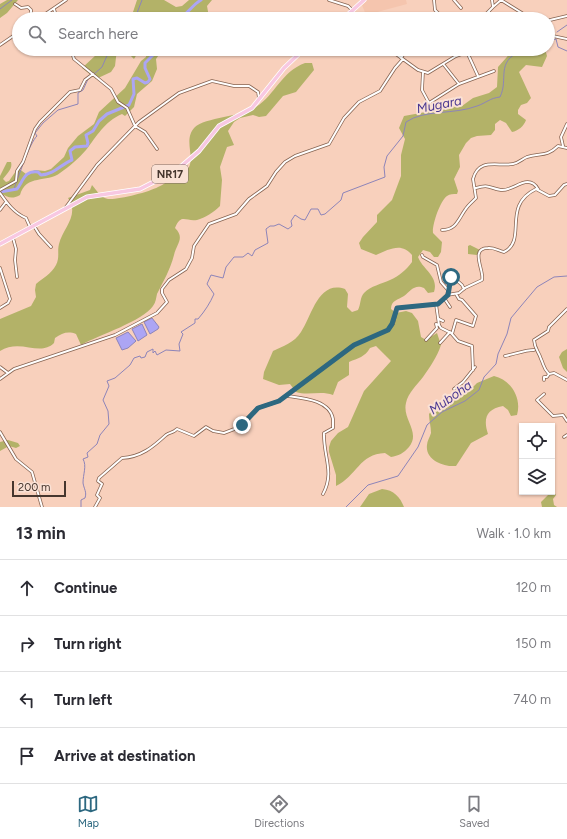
<!DOCTYPE html>
<meta charset="utf-8">
<style>
:root{--surface:#fff;--page:#f7f7f7;--text:#2b2b33;--muted:#7c7c81;--line:#e1e1e2;--accent:#2d6880}
body{margin:0;font-family:Figtree,sans-serif;background:var(--page);color:var(--text)}
.controls{position:absolute;right:12px;bottom:12px;display:grid;overflow:hidden;border-radius:0px;box-shadow:0 1px 3px #0004}
.controls button{width:36px;height:36px;display:grid;place-items:center;padding:0;border:0;border-bottom:1px solid var(--line);background:var(--surface);color:var(--text);font:20px sans-serif}
.scale{position:absolute;left:12px;bottom:10px;width:54px;box-sizing:border-box;padding-left:4px;border:2px solid #46362e;border-top:0;font-size:11px;line-height:14px;white-space:nowrap;color:#46362e;-webkit-text-stroke:3px #fae1d5;paint-order:stroke}
.stop{position:absolute;width:12px;height:12px;margin:-9px;border:3px solid #2d6880;border-radius:50%;background:#fff}
.stop.end{background:#2d6880;border-color:#fff;box-shadow:0 1px 4px #0008}
.list{margin:0;padding:0;list-style:none}
h2{display:flex;justify-content:space-between;align-items:center;height:52px;margin:0;padding:0 16px;font-size:17px}
h2 small{font-size:13px;font-weight:400;color:var(--muted)}
.list li{display:grid;grid-template-columns:26px 1fr auto;gap:12px;align-items:center;box-sizing:border-box;height:56px;padding:0 16px;border-top:1px solid var(--line)}
.list b{display:block;font-size:15px;white-space:nowrap}
.list em{font-size:13px;font-style:normal;color:var(--muted)}
.icon{flex:none;width:22px;height:22px;fill:none;stroke:currentColor;stroke-width:2;stroke-linecap:round;stroke-linejoin:round}
.map{position:relative;flex:none;width:567px;height:507px;overflow:hidden}
.search{position:absolute;background:var(--surface);box-shadow:0 1px 3px #0004;left:12px;right:12px;top:12px;height:44px;display:flex;align-items:center;gap:10px;box-sizing:border-box;padding:0 14px;border-radius:22px;color:var(--muted);font-size:15px}
.sheet{height:276px;background:var(--surface)}
nav{display:flex;justify-content:space-around;align-items:center;box-sizing:border-box;height:56px;border-top:1px solid var(--line);background:var(--surface);font-size:11px;color:var(--muted)}
nav a{display:grid;justify-items:center;gap:2px}
nav .on{color:var(--accent)}
.map>svg:first-child{display:block}
</style>
<div class="map">
<svg width="567" height="507" viewBox="0 0 567 507">
<rect width="100%" height="100%" fill="#f8d0bc"/>
<path fill="#f5c5ae" d="M367,0H406L407,4L366,15L362,5Z"/>
<path fill="#b3b268" d="M7,0H18L7,13L0,18V4Z
M137,0H164L176,7L182,6L189,0H212L207,6L209,17L124,19L133,12Z
M100,49H117L115,66L111,72L96,79L82,68L96,55Z
M129,49H140L134,59L129,54Z
M144,49H163L156,59L157,69L152,81L137,94L134,107L125,116L122,114C104,122 97,136 86,150C79,158 69,167 60,173C47,183 26,174 20,195C11,200 8,197 0,193V176L7,162H11C13,169 7,173 3,179L6,182L9,181L18,168L26,174L35,170L45,171L51,169L64,157L68,148L78,136L94,124L99,112L125,88L141,61L146,57L147,50Z
M514,49H545L547,56L542,67L526,65L519,72L531,98L527,103L521,105L518,110V114L526,120C524,126 518,131 512,132L506,123L500,120L495,124V130L491,135L477,136L471,138L466,143L459,155L460,167L454,179L458,191L457,194C453,194 450,194 447,196C440,201 432,225 433,233L442,242L441,252L438,257H434L430,252L423,250L418,257C423,270 439,276 434,292L428,293L424,288C414,284 411,291 404,296C398,300 391,300 391,309L396,313L406,311L412,313L418,321L421,337L426,340L437,333L441,345C437,357 430,367 423,377C417,385 408,393 406,403C402,419 421,432 409,447C404,453 398,456 391,457L385,453C359,454 357,476 336,486V475L329,452V447L331,441L338,433L348,427L364,391L391,361L376,346L370,348C365,357 358,358 349,362V375L338,382L333,395C321,390 309,396 296,392L290,384L279,385L263,379L264,372L273,351C283,346 294,343 301,332C312,316 318,280 345,289L348,294L347,307L352,312L358,310C361,304 360,297 364,293C371,286 381,284 390,280C399,276 406,270 412,262V255C402,242 389,249 376,255L361,249L359,243L363,237L377,222V215L392,200L401,176V155L405,139L399,128L404,116L437,110L446,106H462L473,98L489,93L497,87L498,67Z
M305,63H312L314,70L296,92L283,96L266,116L259,117L253,115L240,118L234,122L228,131L234,145L227,147L220,167L222,180L220,206C214,212 205,218 197,220C186,222 181,213 175,228C185,238 177,243 174,255C170,270 164,280 157,294C156,298 156,302 153,306C143,321 99,335 81,345L76,334C68,331 62,333 55,338L54,343C40,357 20,338 0,351V319L31,306L36,297L35,290L36,284C43,278 51,274 56,265C60,257 57,252 59,244C63,228 80,215 68,198L90,190L92,185C97,191 101,198 108,199C118,200 149,192 158,187C164,185 168,180 174,177C178,175 184,174 187,170C197,159 182,140 195,127C204,118 243,116 256,107C276,94 281,72 305,63Z
M470,245L480,250L477,255L468,254V246Z
M567,349V372L563,368L559,357L562,352Z
M494,376C511,380 522,398 517,415L511,416L508,410L503,406C486,409 483,419 488,434L471,443L456,466C444,467 425,460 427,445C427,441 430,437 431,433C431,427 429,420 429,414L433,409L468,392L477,383Z
M8,440L18,443L20,446L16,448L9,446L0,451V442Z
M382,489C394,490 400,497 404,507H360L369,494Z
M551,492H554L556,495L553,499L554,505L557,507H542L541,502Z"/>
<path fill="#aca5f4" stroke="#8d84b9" d="M152,318L159,327L158,329L150,334L144,322Z
M142,324L147,335L138,341L132,329Z
M128,332L136,341L128,348L122,350L116,338Z"/>
<g fill="none" stroke-linecap="round" stroke-linejoin="round">
<path stroke="#8d84b9" stroke-width="1" d="M0,9L12,0
M127,19L137,13L142,0
M557,32L567,25
M548,41L556,39L558,47L567,51
M93,75L102,67L110,49
M14,189C18,178 30,142 37,136L35,133L43,123L58,110L78,104V93L83,90L88,79
M81,507V500L85,498C87,492 84,489 83,483C83,474 87,466 83,459L88,457L87,453L97,444L100,435L109,424L108,411L103,400L109,386L107,381L115,378L130,365L134,358L140,356L141,358L145,357L147,352L153,349V353L155,351L157,355L166,350L180,351L179,344L183,334L181,332L195,323V319H198C205,311 210,303 214,294L207,284L211,275L223,278L226,267L234,257H243L248,253L252,256L255,250L268,243L266,229L270,226H274L279,224L288,229L292,226L291,221L295,215L301,219L305,220L311,209H318L321,215L325,214L341,200L343,193L385,177L384,167L387,156L403,136L406,122C425,109 454,115 477,106C486,103 490,98 500,97C509,79 495,62 521,51C523,50 527,50 530,49
M346,507L368,485L398,476L418,447L427,425L442,412L465,401L479,390L484,377L496,364L498,354L507,334L511,318L521,306L537,287L554,277L567,276"/>
<path stroke="#aca5f4" stroke-width="3" d="M178,19C188,14 192,5 201,0
M0,192L17,189C23,182 24,170 38,172L41,175C55,174 60,165 72,160L70,151L75,147L87,146L88,143L86,135L93,131L99,121L107,114L129,105L134,94L133,79L137,78L145,83L148,82L150,79L145,68V63L159,49"/>
<defs>
<path id="street" d="M329,0L348,6L352,10
M434,0L435,10L444,19
M454,0L461,8
M501,0L522,13L528,19
M15,4L21,8L28,7L31,10V15L34,19
M493,7L501,0
M54,9L57,19
M489,12L491,18L495,19
M347,15L356,19
M38,19L66,0
M481,19L493,7L492,0
M550,20L567,16
M548,35L567,39
M0,45L19,32
M71,49L74,59L111,89L118,102L127,108L135,126L145,132L157,149
M333,49H334
M389,49L418,70L428,73L456,56L476,49
M467,52L478,76
M401,58L407,49
M423,72L422,90L429,103L459,84L444,65
M459,84L494,71
M563,146L561,137L567,124
M476,188C489,184 489,188 501,190C513,192 528,172 538,189
M0,190L16,181L17,171L23,162L35,129L40,122L70,92L80,90L85,80L93,74
M0,193C7,203 14,213 26,218L30,227
M66,207L97,165L139,122L179,93L212,81L234,86H249L258,92L259,98
M0,210L6,202
M34,226L39,234L51,247
M442,230C456,230 458,220 465,210C468,205 472,202 476,198L473,179C479,157 498,167 513,164C519,163 522,159 527,157C540,153 547,157 558,146L567,148
M13,238L16,249L15,260L17,277
M422,255L423,257L437,265L441,282L448,290
M0,268L10,299L8,303L0,308
M447,295L452,276L462,285L464,289
M444,298L450,307
M436,304L439,325L441,328L451,333L458,341L472,346L473,370
M439,319L443,321
M452,334L456,320L473,326L476,316L462,300L459,299L456,294
M426,340L437,328L436,324L439,325
M440,343L450,332
M505,356C515,354 525,350 534,350
M0,367L8,373
M549,374C543,368 544,365 541,359C538,350 535,350 534,340L548,331L549,327L567,309
M0,379L14,369L115,335L157,313L167,302L162,293V289L169,280L186,269L192,258L194,246L209,224L236,214L249,199L267,186L276,172L285,162L295,156L329,144L344,118L359,102L380,91L395,68L403,59
M544,380V377H547L549,374L554,373L567,380
M454,389L463,382L475,367
M544,394L537,400L553,416L563,415L567,421
M288,396C303,398 330,400 333,419C333,422 333,425 333,428L324,433C323,456 335,472 323,494
M0,432L16,459L32,472L42,507
M564,437L567,435
M95,507L100,498L97,495L102,484L98,481L99,478L122,458C141,457 153,447 166,435C170,432 173,433 177,429L194,436L206,427L213,431L224,433L237,428L258,408L279,401L354,345L388,330L393,324L397,308L438,304L447,295L459,293L465,288L482,280C485,272 469,248 488,248C493,247 499,251 504,252C528,240 501,206 536,189L549,196L555,195L564,185L567,184"/>
<path id="primary" d="M343,19L364,0
M0,244L87,197L140,189L177,170L199,151L219,126L252,108L284,68L304,49"/>
</defs>
<use href="#street" stroke="#876452" stroke-width="3.5"/>
<use href="#primary" stroke="#fff" stroke-width="5"/>
<use href="#street" stroke="#fff" stroke-width="2"/>
<use href="#primary" stroke="#f8c8e2" stroke-width="3.5"/>
</g>
<g fill="none" stroke-linecap="round" stroke-linejoin="round">
<path stroke="#2d6880" stroke-width="5" d="M242,425L258,408L279,401L354,345L388,330L392,324L397,308L438,304L448,295L451,277"/>
</g>
<g text-anchor="middle" stroke-width="4" stroke-linejoin="round" paint-order="stroke">
<rect fill="#fae1d5" stroke="#7c6960" stroke-width="1" x="152" y="165" width="36" height="18" rx="3"/>
<g font-size="11" font-weight="bold" fill="#46362e">
<text x="170" y="178">NR17</text>
</g>
<g font-size="13" font-style="italic" fill="#4a3892" stroke="#fae1d5">
<text transform="translate(439 104) rotate(-11)" y="5">Mugara</text>
<text transform="translate(450 397) rotate(-35)" y="5">Muboha</text>
</g>
</g>
</svg>
<div class="controls">
<button><svg class="icon" aria-label="locate" viewBox="0 0 24 24"><circle cx="12" cy="12" r="6"/><path d="M12 2v4M12 18v4M2 12h4M18 12h4"/></svg></button>
<button><svg class="icon" aria-label="layers" viewBox="0 0 24 24"><path d="M12 4l9 5-9 5-9-5zM3 14l9 5 9-5"/></svg></button>
</div>
<div class="scale">200 m</div>
<div class="stop" style="left:451px;top:277px"></div>
<div class="stop end" style="left:242px;top:425px"></div>
<div class="search"><svg class="icon" aria-label="search" viewBox="0 0 24 24"><circle cx="10" cy="10" r="6"/><path d="M15 15l6 6"/></svg>Search here</div>
</div>
<section class="sheet">
<h2>13 min<small>Walk · 1.0 km</small></h2>
<ul class="list">
<li><svg class="icon" aria-label="ahead" viewBox="0 0 24 24"><path d="M12 20V5M6 11l6-6 6 6"/></svg><div><b>Continue</b></div><em>120 m</em></li>
<li><svg class="icon" aria-label="right" viewBox="0 0 24 24"><path d="M7 20v-9h11M14 6l5 5-5 5"/></svg><div><b>Turn right</b></div><em>150 m</em></li>
<li><svg class="icon" aria-label="left" viewBox="0 0 24 24"><path d="M17 20v-9H6M10 6l-5 5 5 5"/></svg><div><b>Turn left</b></div><em>740 m</em></li>
<li><svg class="icon" aria-label="arrive" viewBox="0 0 24 24"><path d="M6 21V4h12l-3 4 3 4H6"/></svg><div><b>Arrive at destination</b></div></li>
</ul>
</section>
<nav>
<a class="on"><svg class="icon" aria-label="map" viewBox="0 0 24 24"><path d="M3 6l6-2 6 2 6-2v14l-6 2-6-2-6 2zM9 4v14M15 6v14"/></svg>Map</a>
<a><svg class="icon" aria-label="directions" viewBox="0 0 24 24"><path d="M12 3l9 9-9 9-9-9zM9 14v-3h6M13 9l2 2-2 2"/></svg>Directions</a>
<a><svg class="icon" aria-label="saved" viewBox="0 0 24 24"><path d="M7 4h10v16l-5-4-5 4z"/></svg>Saved</a>
</nav>
